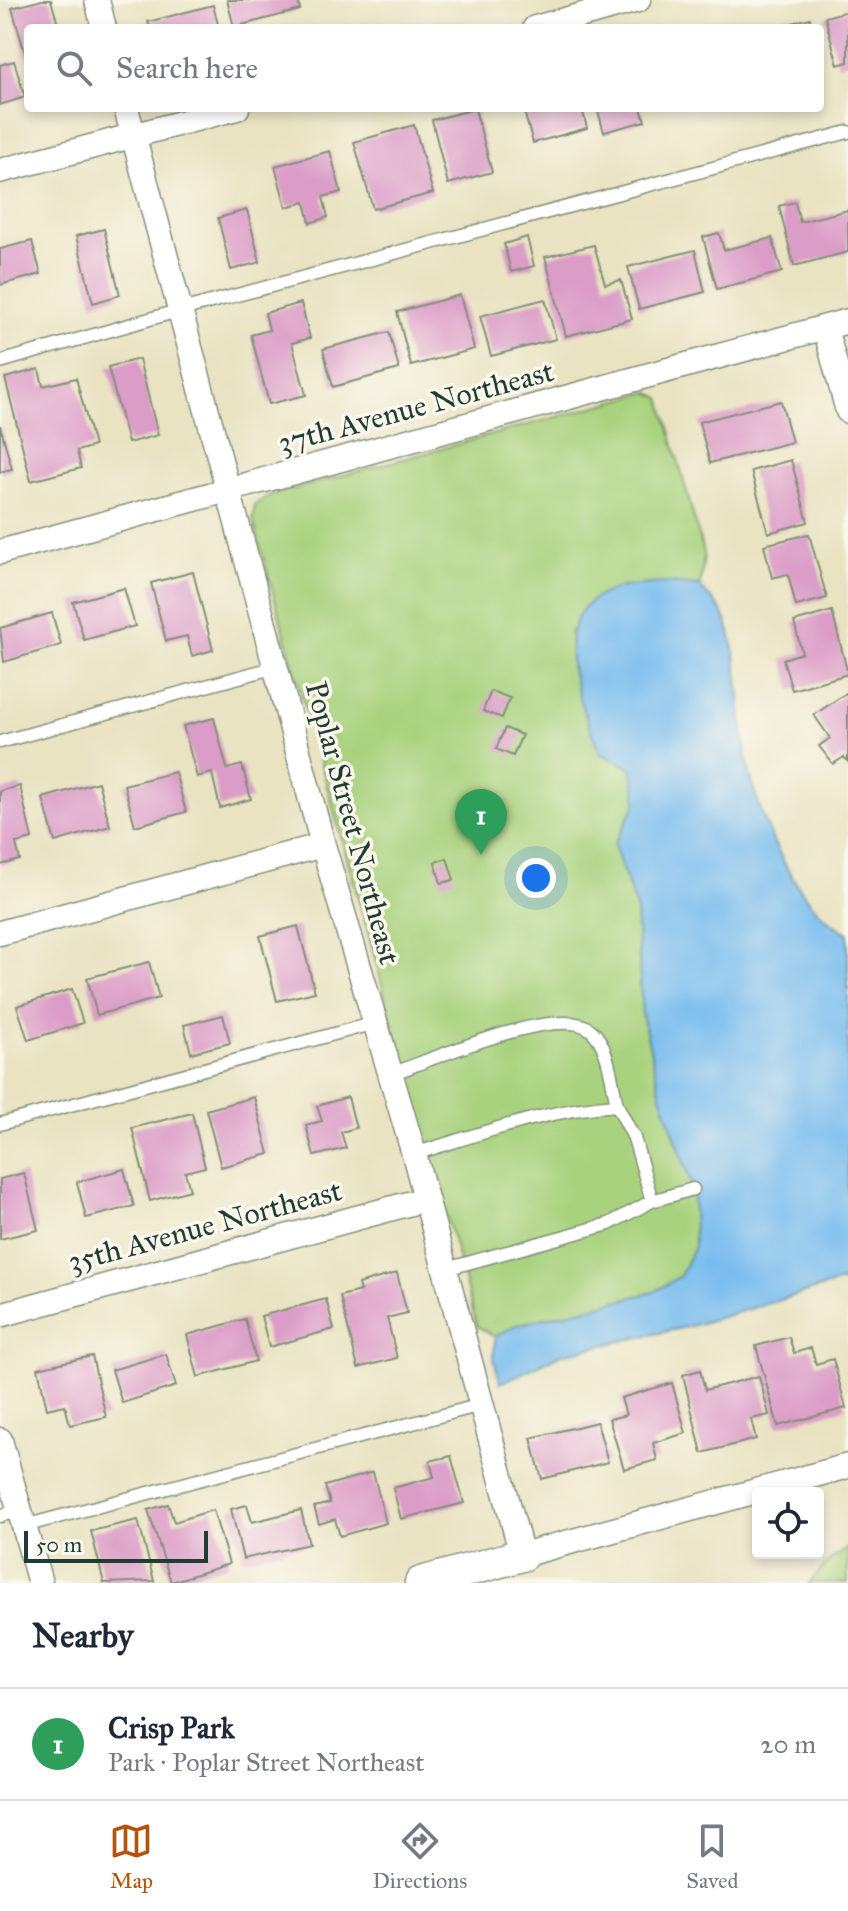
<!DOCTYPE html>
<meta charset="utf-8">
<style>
:root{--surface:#fff;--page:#f2f2f3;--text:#1f2937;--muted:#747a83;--line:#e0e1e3;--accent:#b45309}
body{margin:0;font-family:"IM FELL Great Primer",serif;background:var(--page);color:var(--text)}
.controls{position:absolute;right:24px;bottom:24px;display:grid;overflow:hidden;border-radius:8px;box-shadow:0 4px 12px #0003}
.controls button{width:72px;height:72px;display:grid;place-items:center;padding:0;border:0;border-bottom:2px solid var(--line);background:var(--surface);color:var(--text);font:40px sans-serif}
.scale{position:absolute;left:24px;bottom:20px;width:184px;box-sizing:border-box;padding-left:8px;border:4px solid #1f3d34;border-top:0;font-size:22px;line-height:28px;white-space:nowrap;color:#1f3d34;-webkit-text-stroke:6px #fbf7ec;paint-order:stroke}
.you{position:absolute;left:536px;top:878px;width:28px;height:28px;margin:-20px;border:6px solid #fff;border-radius:50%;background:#1a73e8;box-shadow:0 0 0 12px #1a73e833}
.badge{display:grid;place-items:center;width:52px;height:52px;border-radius:50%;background:var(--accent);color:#fff;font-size:26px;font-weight:700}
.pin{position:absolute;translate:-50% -66px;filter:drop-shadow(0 2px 4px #0008)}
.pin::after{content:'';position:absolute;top:42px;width:28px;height:24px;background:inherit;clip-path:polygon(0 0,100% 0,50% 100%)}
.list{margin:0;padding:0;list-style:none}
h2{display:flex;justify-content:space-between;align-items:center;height:104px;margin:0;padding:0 32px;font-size:34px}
h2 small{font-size:26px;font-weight:400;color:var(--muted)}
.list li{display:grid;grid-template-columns:52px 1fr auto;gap:24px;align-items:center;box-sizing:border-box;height:112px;padding:0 32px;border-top:2px solid var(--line)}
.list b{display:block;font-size:30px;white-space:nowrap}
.list p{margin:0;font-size:26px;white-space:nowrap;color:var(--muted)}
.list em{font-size:26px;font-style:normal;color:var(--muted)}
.icon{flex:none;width:44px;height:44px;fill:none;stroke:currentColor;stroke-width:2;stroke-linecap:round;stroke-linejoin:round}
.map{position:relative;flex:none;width:848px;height:1583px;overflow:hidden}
.search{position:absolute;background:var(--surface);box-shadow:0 4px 12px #0003;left:24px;right:24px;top:24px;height:88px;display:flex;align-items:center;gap:20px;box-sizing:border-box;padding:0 28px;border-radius:8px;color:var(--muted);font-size:30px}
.sheet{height:216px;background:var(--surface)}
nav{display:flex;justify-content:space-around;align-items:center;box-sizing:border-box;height:112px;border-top:2px solid var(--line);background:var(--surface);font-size:22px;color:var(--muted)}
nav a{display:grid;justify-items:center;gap:4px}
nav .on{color:var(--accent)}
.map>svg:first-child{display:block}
</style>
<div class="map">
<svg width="848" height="1583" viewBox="0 0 848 1583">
<rect width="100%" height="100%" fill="#fbf7ec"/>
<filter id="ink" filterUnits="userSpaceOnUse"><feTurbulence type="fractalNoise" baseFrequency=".0125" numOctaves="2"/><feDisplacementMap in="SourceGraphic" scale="16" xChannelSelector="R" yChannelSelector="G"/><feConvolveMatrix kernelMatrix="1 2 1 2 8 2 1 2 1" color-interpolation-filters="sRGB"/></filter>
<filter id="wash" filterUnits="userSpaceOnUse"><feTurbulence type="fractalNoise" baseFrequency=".006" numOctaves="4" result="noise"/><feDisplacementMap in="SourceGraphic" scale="32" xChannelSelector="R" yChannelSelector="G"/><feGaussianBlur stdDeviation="1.8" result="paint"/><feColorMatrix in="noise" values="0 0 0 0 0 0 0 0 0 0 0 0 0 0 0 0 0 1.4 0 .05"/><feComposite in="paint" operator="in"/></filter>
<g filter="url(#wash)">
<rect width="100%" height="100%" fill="#e9e3c2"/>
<path fill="#a9d27e" stroke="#648859" stroke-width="2" d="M648,392L661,398L704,555L700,586L666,583L570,631L571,667L600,753L632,768L637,802L614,845L636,907L642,1014L661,1095L693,1189L694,1247L680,1276L654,1292L516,1325L495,1337L477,1326L253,520L255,505L268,496Z
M848,1548V1583H809L830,1560Z"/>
<path fill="#77bcee" stroke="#4b7c91" stroke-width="2" d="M666,583L700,586C706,594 715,601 720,609C742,640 739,731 749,771C762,824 796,908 848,933V1280L691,1326L562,1354L501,1383L494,1360L495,1337L516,1325L654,1292L680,1276L694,1247L693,1189L661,1095L642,1014L636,907L614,845L637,802L632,768L600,753C578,699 537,606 623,587C637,584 652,584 666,583Z"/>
<g id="blocks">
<path fill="#db9cc7" d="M42,0H51L59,28H28L27,60L12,8Z
M227,0H298L300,10L234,27Z
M213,5L219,28H150L148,22Z
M848,11V62L838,65L825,17Z
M810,18L812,28H778L777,27Z
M14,61L25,97L0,105V65Z
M523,108H582L587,128L533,143Z
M597,108H641L645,121L604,132Z
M475,109L492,172L448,184L432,120Z
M414,125L433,193L373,209L354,142Z
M330,151L341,192L323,197L328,217L310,223L305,202L286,207L275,166Z
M795,202L800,222L848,210V252L794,266L779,206Z
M247,210L260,262L231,270L218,218Z
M104,229L120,295L93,303L76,236Z
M719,233L724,250L772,238L782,272L717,289L703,237Z
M527,237L534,266L511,272L504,244Z
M32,241L41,274L0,285V249Z
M594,245L605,284L621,280L632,319L566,336L545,257Z
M695,250L705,292L639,309L628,267Z
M460,295L474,349L411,366L397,312Z
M545,299L556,339L491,356L480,316Z
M301,303L310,338L292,343L306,395L269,404L251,335L269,330L265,313Z
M389,332L399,369L333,387L323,349Z
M139,359L158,435L128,443L108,367Z
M39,369L43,386L76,378L94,446L77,451L81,468L31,481L5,378Z
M781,401L792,442L710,463L699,422Z
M0,425L12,469L0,472Z
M791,460L808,522L768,533L751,471Z
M809,534L827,598L796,606L788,574L772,578L764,545Z
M193,572L213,650L192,656L187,636L166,641L151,583Z
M124,588L135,626L84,640L73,602Z
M832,611L848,674L792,690L783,659L802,653L794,622Z
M52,613L61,645L4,662L0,628Z
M491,691L510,698L502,718L483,711Z
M848,692V762L844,757L833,764L819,746L830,738L814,715Z
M214,718L227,769L242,765L251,799L220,808L212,773L197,777L183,726Z
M505,728L522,735L513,756L496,749Z
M175,772L186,812L135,826L124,785Z
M98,782L110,826L55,842L43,798Z
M20,786L32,839L16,843L20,860L0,865V791Z
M447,858L454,880L441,883L435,862Z
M298,926L315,992L277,1001L260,936Z
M149,962L159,998L97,1015L87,978Z
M72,989L83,1023L28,1040L17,1006Z
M223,1015L230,1043L191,1053L184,1025Z
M254,1097L269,1154L221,1167L206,1110Z
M348,1097L356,1128L341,1132L346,1148L314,1156L306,1125L322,1121L317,1106Z
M192,1113L205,1167L185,1172L190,1190L150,1201L132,1128Z
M124,1169L134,1206L86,1218L77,1182Z
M24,1173L38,1230L0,1239V1179Z
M397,1273L407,1313L387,1318L397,1358L358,1368L340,1296L360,1291L358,1284Z
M326,1299L334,1329L269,1347L261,1316Z
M245,1319L256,1361L198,1377L187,1335Z
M789,1337L794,1353L811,1348L816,1364L833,1359L846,1408L778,1426L756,1346Z
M166,1354L176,1386L122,1403L112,1370Z
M92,1356L106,1417L70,1425L65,1405L47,1409L38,1368Z
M700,1370L705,1390L759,1376L769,1415L751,1419L756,1439L702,1453L683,1375Z
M672,1383L686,1433L653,1443L657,1460L624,1469L609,1419L626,1415L621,1398Z
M597,1422L608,1462L542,1479L531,1438Z
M451,1456L464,1503L401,1519L393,1488L434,1477L430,1461Z
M373,1472L386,1523L340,1536L335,1519L319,1524L314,1507L330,1503L325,1486Z
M168,1504L174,1522L213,1510L229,1564L171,1582L148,1510Z
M247,1505L252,1522L301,1510L309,1544L243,1559L231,1509Z
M138,1520L154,1581L104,1583L91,1531Z"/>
</g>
</g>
<g filter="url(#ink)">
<use href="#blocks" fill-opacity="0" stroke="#84907b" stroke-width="2"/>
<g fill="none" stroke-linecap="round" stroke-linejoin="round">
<defs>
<path id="service" d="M0,362L181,310L848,132
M0,742L276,667
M391,1074C429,1061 559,1003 591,1030C609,1045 612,1084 617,1105
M0,1124L375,1023
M414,1154C480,1134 548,1109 617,1105L634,1138L652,1201L609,1224L446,1269
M652,1201L693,1189
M0,1516L20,1510
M24,1526L481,1405"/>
<path id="minor" d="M97,0L104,28
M535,28L638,0
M126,108L323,845L414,1154L522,1555L848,1466
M0,171L237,108
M825,328L848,411
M0,552L848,321
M0,933L323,845
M0,1315L426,1199
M0,1440L40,1583"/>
<path id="tertiary" d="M421,1583L522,1555"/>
</defs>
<use href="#service" stroke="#84907b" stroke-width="15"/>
<use href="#minor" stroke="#84907b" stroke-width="27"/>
<use href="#tertiary" stroke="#84907b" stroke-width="35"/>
<use href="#service" stroke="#fff" stroke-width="12"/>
<use href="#minor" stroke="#fff" stroke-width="24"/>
<use href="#tertiary" stroke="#fff" stroke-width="32"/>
</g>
</g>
<g text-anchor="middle" stroke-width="7" stroke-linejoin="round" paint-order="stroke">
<g font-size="30" fill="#1f3d34" stroke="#fbf7ec">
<text transform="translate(416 407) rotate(-15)" y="10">37th Avenue Northeast</text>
<text transform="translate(353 823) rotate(75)" y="10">Poplar Street Northeast</text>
<text transform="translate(205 1226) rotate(-15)" y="10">35th Avenue Northeast</text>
</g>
</g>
</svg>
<div class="controls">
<button><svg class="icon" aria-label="locate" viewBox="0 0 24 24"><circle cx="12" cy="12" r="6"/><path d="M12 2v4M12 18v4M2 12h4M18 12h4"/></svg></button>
</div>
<div class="scale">50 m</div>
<div class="you"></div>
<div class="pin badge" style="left:481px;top:855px;background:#2e9e5b">1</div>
<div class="search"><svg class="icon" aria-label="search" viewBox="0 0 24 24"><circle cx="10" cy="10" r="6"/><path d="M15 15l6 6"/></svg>Search here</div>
</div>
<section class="sheet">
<h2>Nearby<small></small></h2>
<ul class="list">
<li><span class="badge" style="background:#2e9e5b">1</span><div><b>Crisp Park</b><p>Park · Poplar Street Northeast</p></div><em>20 m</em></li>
</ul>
</section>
<nav>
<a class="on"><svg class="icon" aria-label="map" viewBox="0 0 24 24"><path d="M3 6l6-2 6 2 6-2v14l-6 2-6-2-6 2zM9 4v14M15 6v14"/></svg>Map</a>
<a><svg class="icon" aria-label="directions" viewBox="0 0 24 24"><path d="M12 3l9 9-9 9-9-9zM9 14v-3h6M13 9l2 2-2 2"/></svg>Directions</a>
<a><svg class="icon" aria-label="saved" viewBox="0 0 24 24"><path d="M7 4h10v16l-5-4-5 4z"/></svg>Saved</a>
</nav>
